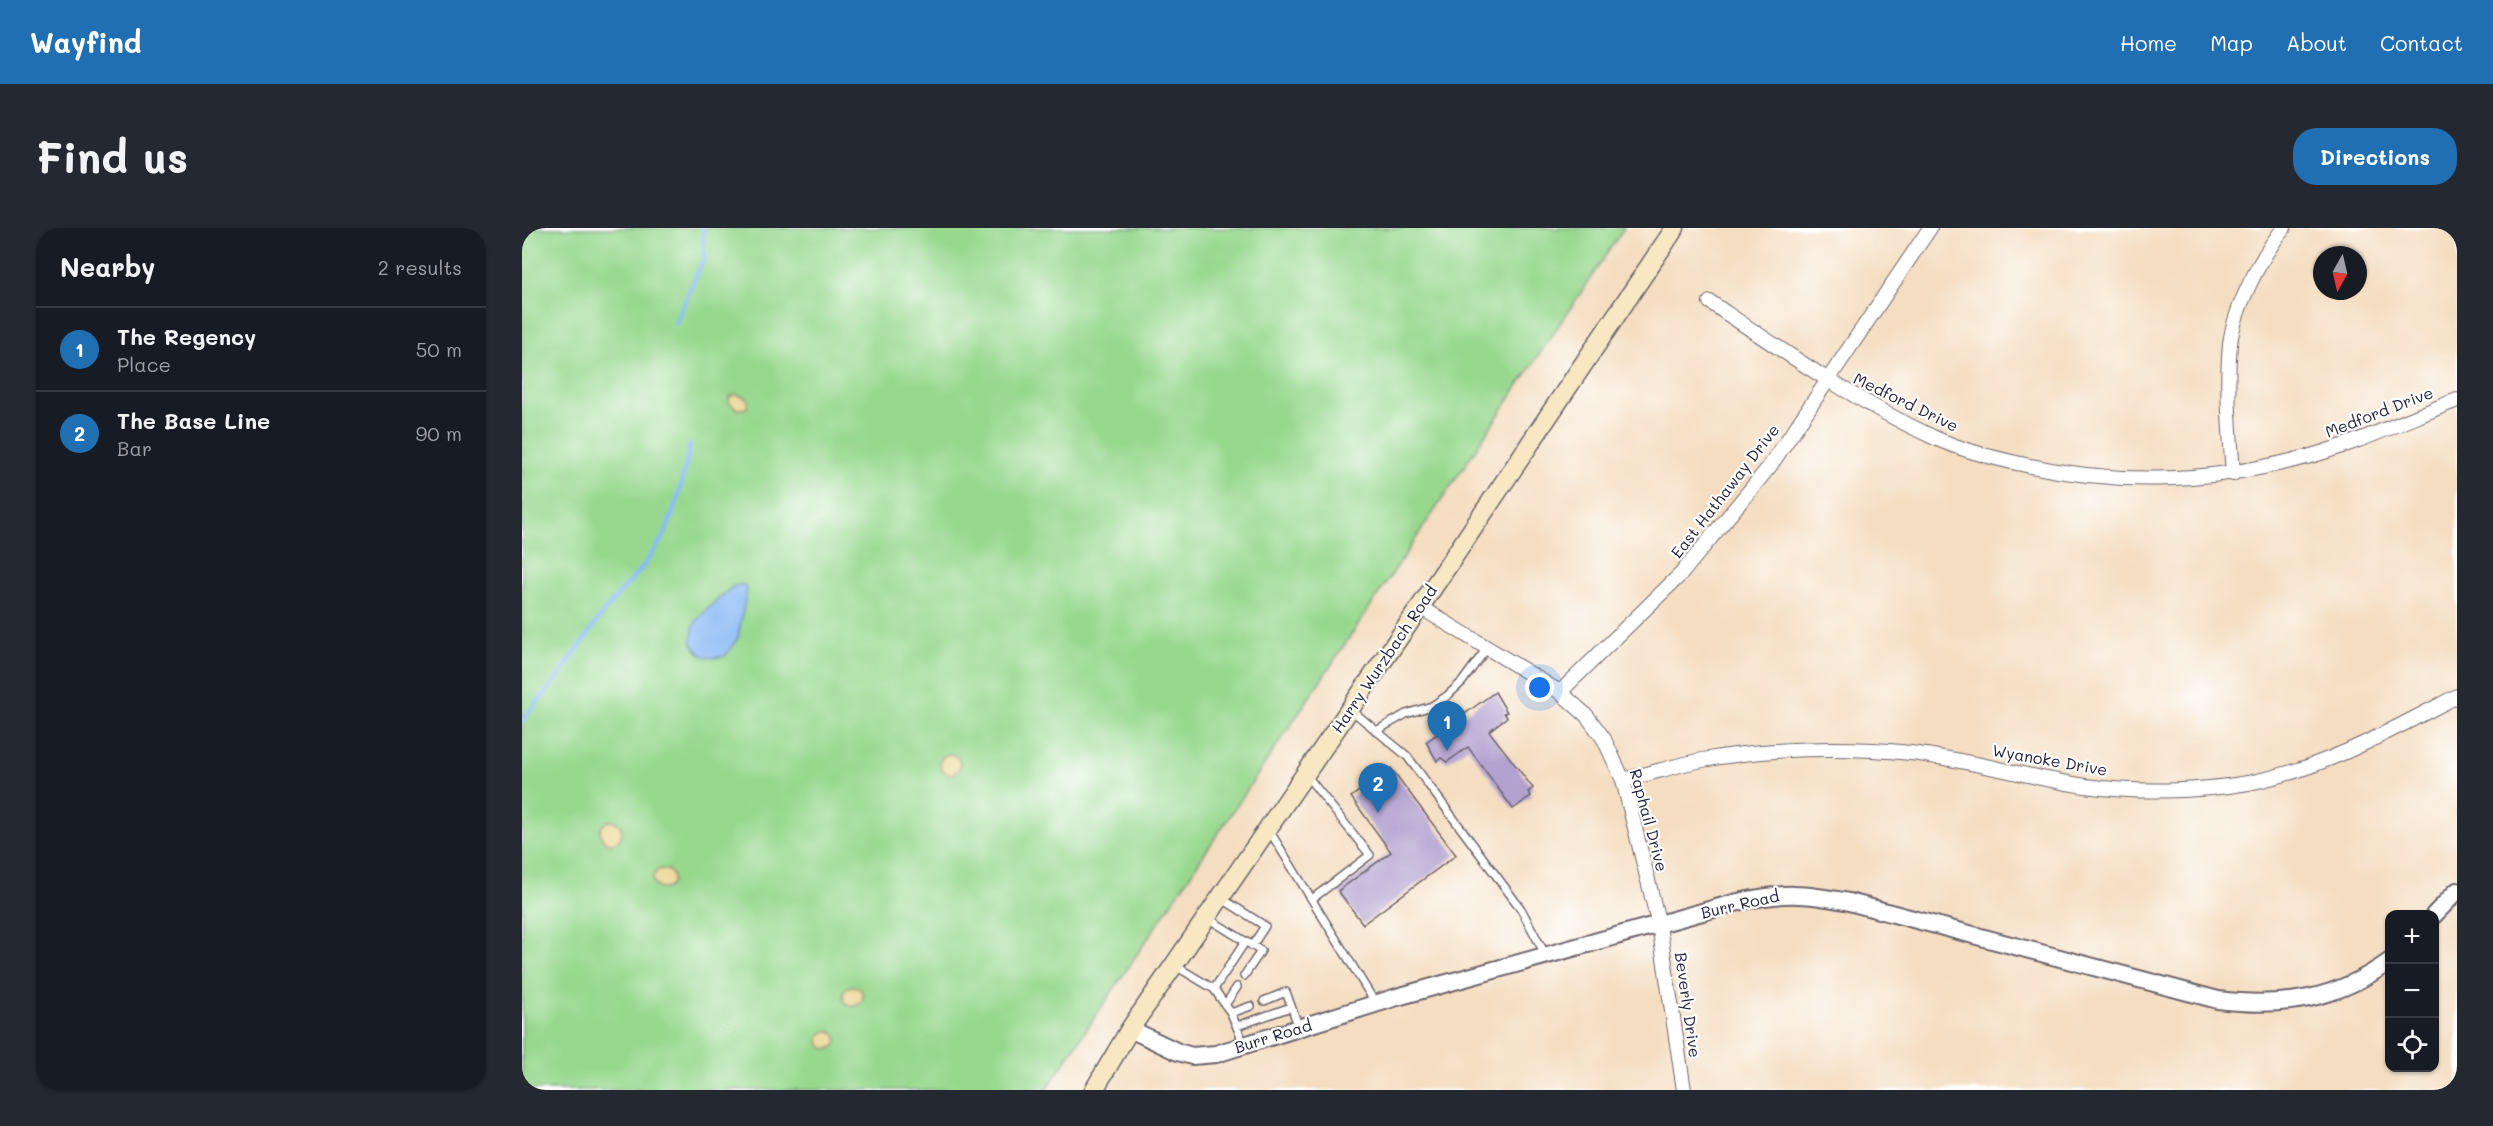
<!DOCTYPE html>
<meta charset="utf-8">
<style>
:root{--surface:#171b24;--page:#242831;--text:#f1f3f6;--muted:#9ea1a6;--line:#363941;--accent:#1f6fb2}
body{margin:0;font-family:Mali,sans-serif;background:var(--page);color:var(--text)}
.controls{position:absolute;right:18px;bottom:18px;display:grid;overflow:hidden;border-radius:12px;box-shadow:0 2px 4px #0004}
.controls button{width:54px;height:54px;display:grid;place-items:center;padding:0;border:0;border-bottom:2px solid var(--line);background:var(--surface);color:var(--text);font:30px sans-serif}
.compass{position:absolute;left:1791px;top:18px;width:54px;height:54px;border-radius:50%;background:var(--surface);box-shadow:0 2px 4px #0004;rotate:188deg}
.you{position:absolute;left:1018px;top:460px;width:21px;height:21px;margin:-15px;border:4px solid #fff;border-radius:50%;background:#1a73e8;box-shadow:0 0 0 9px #1a73e833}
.badge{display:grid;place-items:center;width:39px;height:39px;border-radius:50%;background:var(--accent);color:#fff;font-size:20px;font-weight:700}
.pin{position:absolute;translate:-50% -50px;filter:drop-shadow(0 2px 3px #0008)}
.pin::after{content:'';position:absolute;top:32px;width:21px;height:18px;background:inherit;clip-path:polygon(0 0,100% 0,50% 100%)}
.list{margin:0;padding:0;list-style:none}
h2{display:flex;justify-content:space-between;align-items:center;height:78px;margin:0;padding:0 24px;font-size:26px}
h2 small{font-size:20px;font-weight:400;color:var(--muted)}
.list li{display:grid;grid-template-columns:39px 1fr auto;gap:18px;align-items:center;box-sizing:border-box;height:84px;padding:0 24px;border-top:2px solid var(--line)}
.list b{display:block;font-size:22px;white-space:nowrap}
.list p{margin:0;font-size:20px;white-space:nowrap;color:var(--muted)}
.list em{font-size:20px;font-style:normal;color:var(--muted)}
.icon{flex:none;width:33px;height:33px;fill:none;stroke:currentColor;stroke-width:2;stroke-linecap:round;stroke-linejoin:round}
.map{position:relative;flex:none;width:1935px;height:862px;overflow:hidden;border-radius:24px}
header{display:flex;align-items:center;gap:36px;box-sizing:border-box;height:84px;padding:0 30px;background:var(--accent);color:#fff}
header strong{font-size:28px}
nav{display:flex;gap:33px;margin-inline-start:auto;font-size:21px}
.intro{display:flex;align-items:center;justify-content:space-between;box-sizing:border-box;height:144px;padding:0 36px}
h1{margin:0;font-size:42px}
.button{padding:15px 27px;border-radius:24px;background:var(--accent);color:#fff;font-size:21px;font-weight:700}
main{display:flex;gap:36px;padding:0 36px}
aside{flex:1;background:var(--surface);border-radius:24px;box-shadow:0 2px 4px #0004}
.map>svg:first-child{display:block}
</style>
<header>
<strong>Wayfind</strong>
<nav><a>Home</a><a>Map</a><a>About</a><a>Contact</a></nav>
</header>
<div class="intro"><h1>Find us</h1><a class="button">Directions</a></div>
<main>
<aside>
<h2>Nearby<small>2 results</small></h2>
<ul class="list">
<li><span class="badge">1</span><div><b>The Regency</b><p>Place</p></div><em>50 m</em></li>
<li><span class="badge">2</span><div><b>The Base Line</b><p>Bar</p></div><em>90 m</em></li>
</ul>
</aside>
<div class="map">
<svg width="1935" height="862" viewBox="0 0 1935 862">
<rect width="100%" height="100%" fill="#fff"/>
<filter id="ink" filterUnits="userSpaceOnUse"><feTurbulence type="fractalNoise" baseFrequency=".0167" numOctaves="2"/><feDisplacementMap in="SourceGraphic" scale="12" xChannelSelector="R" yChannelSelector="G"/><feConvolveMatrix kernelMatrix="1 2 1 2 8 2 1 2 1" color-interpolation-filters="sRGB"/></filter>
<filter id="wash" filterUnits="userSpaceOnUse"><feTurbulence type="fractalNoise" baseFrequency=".008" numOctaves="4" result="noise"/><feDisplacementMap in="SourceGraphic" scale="24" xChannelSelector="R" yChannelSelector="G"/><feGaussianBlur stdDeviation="1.35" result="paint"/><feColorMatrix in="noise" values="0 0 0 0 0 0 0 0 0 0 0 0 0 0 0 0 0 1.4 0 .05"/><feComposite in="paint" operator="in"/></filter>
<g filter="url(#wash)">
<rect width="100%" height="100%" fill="#f4ddc0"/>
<path fill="#97d88e" stroke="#5c7d64" stroke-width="1.5" d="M0,0H1102L524,862H0Z"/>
<path fill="#eeda9e" stroke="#887e6c" stroke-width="1.5" d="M214,166L226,171V177L223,181H215L207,174V169Z
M418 536a10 10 0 1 1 20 0a10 10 0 1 1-20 0Z
M78 604a11 11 0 1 1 22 0a11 11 0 1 1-22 0Z
M131 651a10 10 0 1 1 20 0a10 10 0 1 1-20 0Z
M321 768a10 10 0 1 1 20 0a10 10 0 1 1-20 0Z
M297 812a9 9 0 1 1 18 0a9 9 0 1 1-18 0Z"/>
<path fill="#8ab9f5" stroke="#566e98" stroke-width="1.5" d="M222,357L225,361L216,410L203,428C186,432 179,430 170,415C170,409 170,401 173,395C175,390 207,361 212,358C215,357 219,357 222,357Z"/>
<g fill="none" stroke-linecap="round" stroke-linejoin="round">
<path stroke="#8ab9f5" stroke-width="4.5" d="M153,96L182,30L181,0
M0,493L38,447L83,382L120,340L143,307L156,270L168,217"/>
</g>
<g id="blocks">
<path fill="#b3a1d0" d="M973,464L985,484L982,485L985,489L967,503L1011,560L1006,564L1009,568L991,581L946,519L925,534L919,530L915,533L904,514Z
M869,540L934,627L841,696L816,663L869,624L829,569Z"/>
</g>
</g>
<g filter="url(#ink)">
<use href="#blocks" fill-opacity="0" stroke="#6c636a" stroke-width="1.5"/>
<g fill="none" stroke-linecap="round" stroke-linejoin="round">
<defs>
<path id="service" d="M828,481L885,528L999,681L1023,726
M854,503L884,486L910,478L925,468L940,454L965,420
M785,548L848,627L790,671
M747,602L854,776
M699,670L743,698L730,718
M687,691L739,723L722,748
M652,737L692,761L709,785
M692,761L723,714
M742,773L764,764L777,800
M703,777L715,759
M715,798L769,779
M722,816L709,785L729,778"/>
<path id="minor" d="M1188,74C1261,123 1333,173 1413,210C1440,222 1471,230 1499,236C1593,257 1680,255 1773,232C1828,219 1882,193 1935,172
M1711,246C1708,203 1704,159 1708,116C1712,81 1739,28 1762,0
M898,379L1038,464L1065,488L1082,511L1101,552L1137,697L1162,862
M1038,464L1159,346L1248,238L1408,0
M1101,552C1128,546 1154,537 1181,532C1244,520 1324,518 1389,525C1448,532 1505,549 1563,558C1615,565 1674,564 1726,555C1801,541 1868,503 1935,468"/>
<path id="tertiary" d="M1912,687L1935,663
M608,801L656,824L670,828L694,826L875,769L1216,674C1262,664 1281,665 1327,674L1696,772C1761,780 1814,772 1868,733"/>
<path id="secondary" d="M572,862L608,801L898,379L1153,0"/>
</defs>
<use href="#service" stroke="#6c636a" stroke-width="10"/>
<use href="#minor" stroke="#6c636a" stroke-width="16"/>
<use href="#tertiary" stroke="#6c636a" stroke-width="20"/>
<use href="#secondary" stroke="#6c636a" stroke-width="21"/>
<use href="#service" stroke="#fff" stroke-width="7"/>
<use href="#minor" stroke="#fff" stroke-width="14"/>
<use href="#tertiary" stroke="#fff" stroke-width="16"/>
<use href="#secondary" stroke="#f7e8c3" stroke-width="18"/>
</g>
</g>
<g text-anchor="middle" stroke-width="4.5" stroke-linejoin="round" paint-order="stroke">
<g font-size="16" fill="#22223b" stroke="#fff">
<text transform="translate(1384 174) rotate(26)" y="6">Medford Drive</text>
<text transform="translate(1857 184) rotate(-21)" y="6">Medford Drive</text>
<text transform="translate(1203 263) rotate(-52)" y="6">East Hathaway Drive</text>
<text transform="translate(862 431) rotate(-56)" y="6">Harry Wurzbach Road</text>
<text transform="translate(1528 532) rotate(10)" y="6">Wyanoke Drive</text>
<text transform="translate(1127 592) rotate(75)" y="6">Raphail Drive</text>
<text transform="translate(1218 676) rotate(-13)" y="6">Burr Road</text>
<text transform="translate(1166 777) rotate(82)" y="6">Beverly Drive</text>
<text transform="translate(751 808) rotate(-17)" y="6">Burr Road</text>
</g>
</g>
</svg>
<div class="controls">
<button>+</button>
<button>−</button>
<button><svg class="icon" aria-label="locate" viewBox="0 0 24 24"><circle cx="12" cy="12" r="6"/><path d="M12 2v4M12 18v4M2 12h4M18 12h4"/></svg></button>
</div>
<svg class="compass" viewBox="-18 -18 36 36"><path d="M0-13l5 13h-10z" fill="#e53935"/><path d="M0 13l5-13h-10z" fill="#9ea1a6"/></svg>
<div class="you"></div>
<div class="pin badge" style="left:925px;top:523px">1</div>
<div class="pin badge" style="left:856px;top:585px">2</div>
</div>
</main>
